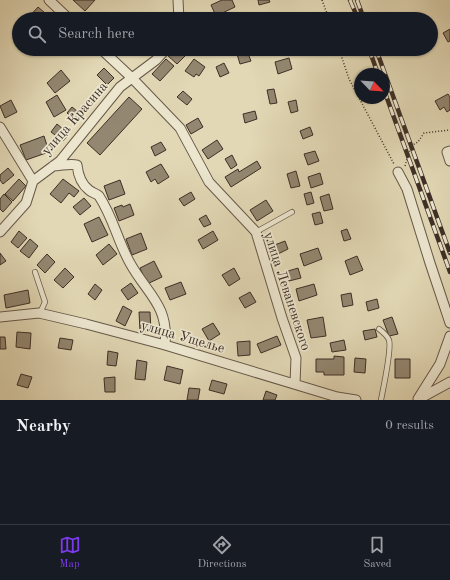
<!DOCTYPE html>
<meta charset="utf-8">
<style>
:root{--surface:#171b24;--page:#242831;--text:#f1f3f6;--muted:#9ea1a6;--line:#363941;--accent:#7c3aed}
body{margin:0;font-family:"Old Standard TT",serif;background:var(--page);color:var(--text)}
.compass{position:absolute;left:354px;top:68px;width:36px;height:36px;border-radius:50%;background:var(--surface);box-shadow:0 1px 3px #0004;rotate:115deg}
.list{margin:0;padding:0;list-style:none}
h2{display:flex;justify-content:space-between;align-items:center;height:52px;margin:0;padding:0 16px;font-size:17px}
h2 small{font-size:13px;font-weight:400;color:var(--muted)}
.icon{flex:none;width:22px;height:22px;fill:none;stroke:currentColor;stroke-width:2;stroke-linecap:round;stroke-linejoin:round}
.map{position:relative;flex:none;width:450px;height:400px;overflow:hidden}
.search{position:absolute;background:var(--surface);box-shadow:0 1px 3px #0004;left:12px;right:12px;top:12px;height:44px;display:flex;align-items:center;gap:10px;box-sizing:border-box;padding:0 14px;border-radius:22px;color:var(--muted);font-size:15px}
.sheet{height:124px;background:var(--surface)}
nav{display:flex;justify-content:space-around;align-items:center;box-sizing:border-box;height:56px;border-top:1px solid var(--line);background:var(--surface);font-size:11px;color:var(--muted)}
nav a{display:grid;justify-items:center;gap:2px}
nav .on{color:var(--accent)}
.map>svg:first-child{display:block}
</style>
<div class="map">
<svg width="450" height="400" viewBox="0 0 450 400">
<rect width="100%" height="100%" fill="#e2d8b5"/>
<filter id="stains"><feTurbulence type="fractalNoise" baseFrequency=".005" numOctaves="4"/><feColorMatrix values="0 0 0 0 .2 0 0 0 0 .09 0 0 0 0 .02 0 0 0 .5 -.17"/></filter>
<radialGradient id="worn" r=".72"><stop offset=".6" stop-color="#630" stop-opacity="0"/><stop offset="1" stop-color="#630" stop-opacity=".3"/></radialGradient>
<path fill="#938771" stroke="#3e2f27" d="M73,0H95L85,11Z
M222,0H232L235,7L216,16L211,5Z
M258,0H269L270,2L259,5Z
M38,7L45,13L40,19H27Z
M103,14L108,19H98Z
M155,14L161,19H152Z
M450,29V41L448,42L443,33Z
M62,49H76L70,56Z
M173,49H192L177,64L167,55Z
M247,51L251,61L240,64L237,54Z
M289,58L292,69L278,74L275,62Z
M166,59L174,66L160,81L152,74Z
M194,59L205,67L199,76L196,74L194,77L185,71Z
M224,63L229,73L220,77L216,67Z
M104,68L114,78L107,85L97,75Z
M61,70L70,81L55,93L47,83Z
M274,89L277,103L270,104L267,90Z
M183,91L192,99L187,105L177,97Z
M448,94L450,97V110L447,112L444,107L440,110L435,101Z
M57,95L66,110L54,117L46,102Z
M129,97L142,109L100,155L87,143Z
M11,100L17,112L5,118L0,106Z
M296,100L298,111L291,113L288,102Z
M72,107L82,115L77,121L67,113Z
M255,111L257,119L245,123L243,114Z
M198,118L203,127L191,134L186,125Z
M57,124L69,134L63,141L51,132Z
M310,127L313,135L303,139L300,131Z
M44,136L49,152L26,160L20,145Z
M217,140L223,149L208,159L202,150Z
M161,142L166,150L155,156L151,147Z
M315,151L319,161L308,165L304,154Z
M232,155L237,165L231,169L225,159Z
M257,161L261,168L231,187L225,177L238,169L239,172Z
M161,164L169,177L158,184L155,179L151,182L146,172Z
M8,168L14,175L3,184L0,180V175Z
M296,171L300,186L291,188L287,174Z
M320,173L323,184L311,188L308,177Z
M19,179L26,186L13,201L5,194Z
M63,179L79,191L74,197L69,193L61,203L50,194Z
M120,180L125,194L109,200L104,186Z
M191,192L195,199L184,206L179,199Z
M311,192L314,203L307,205L304,194Z
M4,194L12,202L3,212L0,209V199Z
M329,194L333,209L324,211L320,197Z
M84,198L91,206L80,215L73,207Z
M266,200L273,211L257,221L250,210Z
M130,204L134,215L119,221L114,208L122,205L123,207Z
M320,212L323,223L315,225L312,214Z
M206,215L211,224L204,227L199,219Z
M99,217L108,235L92,242L84,224Z
M347,229L351,239L344,241L341,231Z
M19,231L27,238L18,248L11,242Z
M213,231L218,240L203,249L198,240Z
M141,233L147,249L132,255L126,239Z
M30,239L38,246L29,258L20,251Z
M285,241L288,249L276,255L272,246Z
M109,244L117,254L103,265L96,255Z
M318,248L322,259L304,266L300,254Z
M0,253L6,261L0,265Z
M47,254L55,262L45,273L37,265Z
M357,256L363,270L350,275L345,261Z
M154,261L162,277L147,284L140,268Z
M65,268L74,277L63,288L54,280Z
M234,268L240,279L229,286L222,275Z
M298,268L301,278L289,281L285,272Z
M181,282L186,294L170,300L165,288Z
M131,283L138,293L128,300L121,290Z
M95,284L102,290L95,300L88,294Z
M314,284L317,295L299,301L296,289Z
M28,290L30,303L6,308L4,295Z
M250,292L256,302L245,308L239,298Z
M351,293L353,305L343,307L341,295Z
M377,299L379,308L368,311L366,302Z
M123,306L132,311L125,326L116,321Z
M139,312H150L151,331H140Z
M323,317L326,336L311,338L307,320Z
M392,317L398,334L389,336L383,320Z
M213,323L220,334L209,341L202,329Z
M375,329L377,337L365,340L363,331Z
M17,332L31,333L30,349L16,347Z
M277,336L281,345L261,353L257,344Z
M0,337H5L6,349H0Z
M60,338L73,340L71,350L58,348Z
M344,340L346,350L332,352L330,343Z
M250,341V355L238,356L237,342Z
M108,351L118,353L116,366L107,365Z
M334,356L344,357V375H324V372H316V359H334Z
M355,358L366,359L365,373L354,372Z
M395,359H410V378H395Z
M137,360L147,362L145,380L135,379Z
M167,366L183,370L180,384L164,380Z
M21,374L32,377L28,388L17,385Z
M115,377V392H105L104,378Z
M212,380L227,384L224,394L209,390Z
M189,388L200,389L198,400H187Z
M266,391L277,395L275,400H263Z"/>
<g fill="none" stroke-linecap="round" stroke-linejoin="round">
<defs>
<path id="service" d="M256,232L292,212
M35,272L45,302L40,313
M379,329C383,332 387,335 389,340C392,349 383,389 381,400"/>
<path id="minor" d="M49,0L69,19
M178,0L179,19
M101,49L132,78L180,128L209,182L256,232L282,318L296,358L295,384
M0,127L33,181
M450,151L447,152L450,161
M53,166C61,166 70,163 77,165C78,174 81,184 89,190C92,193 96,193 99,196C113,217 118,242 130,263C147,294 169,305 165,345
M398,172L407,189L430,263L450,323
M0,232L26,203L33,181L60,161L120,87L156,60L166,49
M0,317L39,313L86,324L165,345L337,397L356,400
M418,399L440,364L450,336
M419,399L450,382"/>
</defs>
<use href="#service" stroke="#67594a" stroke-width="6"/>
<use href="#minor" stroke="#67594a" stroke-width="11"/>
<path stroke="#3e2f27" stroke-width="1.5" stroke-dasharray="1 2" stroke-linecap="butt" d="M322,0L329,19
M339,49L349,79L394,164
M405,166L411,146L418,142L424,133L450,130"/>
<use href="#service" stroke="#ece6cf" stroke-width="4.5"/>
<use href="#minor" stroke="#ece6cf" stroke-width="9"/>
<defs>
<path id="rail" d="M350,0L358,19
M357,0L364,19
M369,49L378,74
M376,49L450,253
M384,90L450,272"/>
</defs>
<use href="#rail" stroke="#3e2f27" stroke-width="4.5"/>
<use href="#rail" stroke="#ece6cf" stroke-width="3" stroke-dasharray="9" stroke-linecap="butt"/>
</g>
<g text-anchor="middle" stroke-width="3.5" stroke-linejoin="round" paint-order="stroke">
<g font-size="14" fill="#3e2f27" stroke="#ece6cf">
<text transform="translate(74 118) rotate(-49)" y="5">улица Красина</text>
<text transform="translate(288 291) rotate(72)" y="5">улица Леваневского</text>
<text transform="translate(183 336) rotate(16)" y="5">улица Ущелье</text>
</g>
</g>
<rect width="100%" height="100%" filter="url(#stains)"/>
<rect width="100%" height="100%" fill="url(#worn)"/>
</svg>
<svg class="compass" viewBox="-18 -18 36 36"><path d="M0-13l5 13h-10z" fill="#e53935"/><path d="M0 13l5-13h-10z" fill="#9ea1a6"/></svg>
<div class="search"><svg class="icon" aria-label="search" viewBox="0 0 24 24"><circle cx="10" cy="10" r="6"/><path d="M15 15l6 6"/></svg>Search here</div>
</div>
<section class="sheet">
<h2>Nearby<small>0 results</small></h2>
<ul class="list">
</ul>
</section>
<nav>
<a class="on"><svg class="icon" aria-label="map" viewBox="0 0 24 24"><path d="M3 6l6-2 6 2 6-2v14l-6 2-6-2-6 2zM9 4v14M15 6v14"/></svg>Map</a>
<a><svg class="icon" aria-label="directions" viewBox="0 0 24 24"><path d="M12 3l9 9-9 9-9-9zM9 14v-3h6M13 9l2 2-2 2"/></svg>Directions</a>
<a><svg class="icon" aria-label="saved" viewBox="0 0 24 24"><path d="M7 4h10v16l-5-4-5 4z"/></svg>Saved</a>
</nav>
